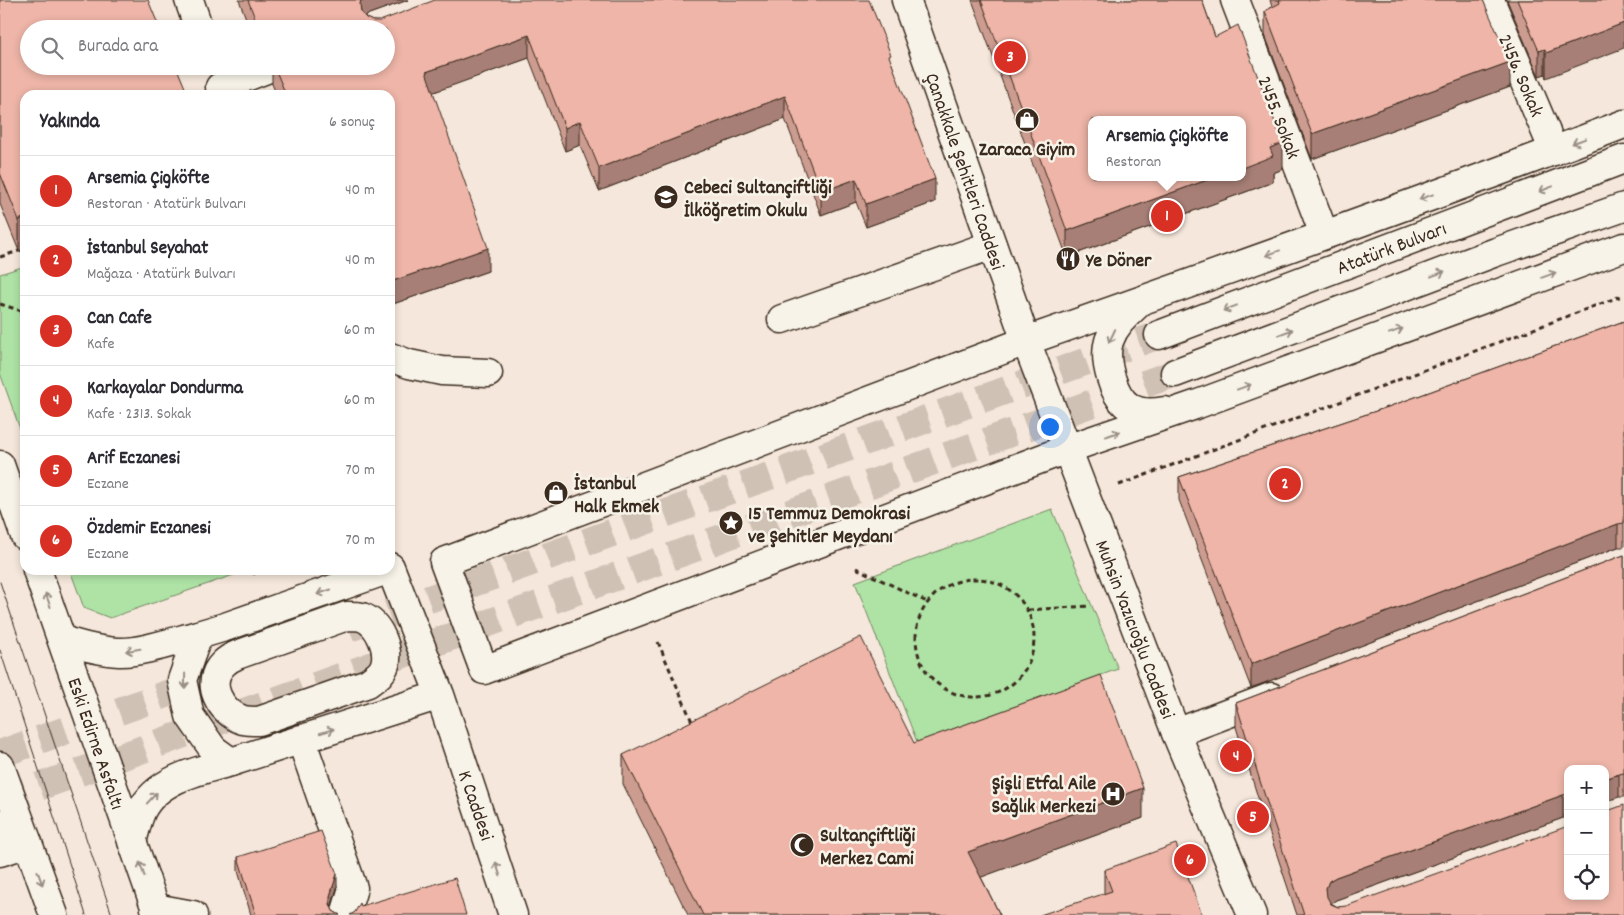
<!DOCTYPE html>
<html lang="tr">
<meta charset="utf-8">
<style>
:root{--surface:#fff;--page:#f2f2f3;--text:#2b2b33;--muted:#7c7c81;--line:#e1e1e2;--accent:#d93025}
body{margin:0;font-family:Dekko,sans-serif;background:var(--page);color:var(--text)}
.controls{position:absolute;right:15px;bottom:15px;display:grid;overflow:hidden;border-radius:10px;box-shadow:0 2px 8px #0003}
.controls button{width:45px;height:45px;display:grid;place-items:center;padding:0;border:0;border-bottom:1px solid var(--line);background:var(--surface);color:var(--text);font:25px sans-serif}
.you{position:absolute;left:1049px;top:426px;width:18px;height:18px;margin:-12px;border:4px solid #fff;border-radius:50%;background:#1a73e8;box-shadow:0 0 0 8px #1a73e833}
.badge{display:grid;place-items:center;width:32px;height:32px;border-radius:50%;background:var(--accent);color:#fff;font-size:16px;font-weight:700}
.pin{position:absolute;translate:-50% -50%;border:2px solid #fff;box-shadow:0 1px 5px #0006}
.popup{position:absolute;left:1088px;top:116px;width:158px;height:65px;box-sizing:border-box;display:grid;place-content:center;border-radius:10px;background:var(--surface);filter:drop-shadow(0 1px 4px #0005);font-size:16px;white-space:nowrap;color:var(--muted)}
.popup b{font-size:19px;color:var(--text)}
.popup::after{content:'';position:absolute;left:50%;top:100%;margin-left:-10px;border:10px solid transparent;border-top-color:var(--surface)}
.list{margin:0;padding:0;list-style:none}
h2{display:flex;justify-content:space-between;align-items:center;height:65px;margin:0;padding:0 20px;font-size:21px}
h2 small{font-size:16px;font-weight:400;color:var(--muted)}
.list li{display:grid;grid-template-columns:32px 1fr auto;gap:15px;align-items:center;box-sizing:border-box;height:70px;padding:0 20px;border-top:1px solid var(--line)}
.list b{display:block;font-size:19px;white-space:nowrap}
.list p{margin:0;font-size:16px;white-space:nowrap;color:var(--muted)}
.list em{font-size:16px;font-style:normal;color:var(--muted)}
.icon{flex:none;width:28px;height:28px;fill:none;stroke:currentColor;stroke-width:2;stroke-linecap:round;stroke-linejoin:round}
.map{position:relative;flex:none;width:1624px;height:915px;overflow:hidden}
.search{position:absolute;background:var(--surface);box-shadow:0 2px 8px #0003;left:20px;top:20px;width:375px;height:55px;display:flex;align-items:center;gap:12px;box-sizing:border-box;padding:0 18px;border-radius:28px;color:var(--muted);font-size:19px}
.panel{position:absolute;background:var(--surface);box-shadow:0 2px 8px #0003;left:20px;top:90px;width:375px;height:485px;border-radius:15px}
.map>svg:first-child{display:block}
</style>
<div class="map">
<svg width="1624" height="915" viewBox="0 0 1624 915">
<rect width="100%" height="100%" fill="#f5e7db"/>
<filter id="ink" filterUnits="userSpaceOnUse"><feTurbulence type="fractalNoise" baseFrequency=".02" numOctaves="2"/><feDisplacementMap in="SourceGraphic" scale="10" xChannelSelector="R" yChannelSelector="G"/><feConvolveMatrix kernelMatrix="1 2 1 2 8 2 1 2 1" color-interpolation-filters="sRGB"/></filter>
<g filter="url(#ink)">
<path fill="#aee3a5" stroke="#748662" d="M25,266V443L0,373V274Z
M1052,509L1118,669L917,742L855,582Z
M70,570H248L110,618L84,608Z"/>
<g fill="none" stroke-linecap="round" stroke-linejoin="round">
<path stroke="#d0c1b5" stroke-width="28" stroke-dasharray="28 14" stroke-linecap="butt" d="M349,628L1159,335
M0,754L236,669
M0,801L1175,373"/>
<defs>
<path id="minor" d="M189,0L199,29
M1235,0L1324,234
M1490,0L1554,151
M220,87L274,66
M782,319L992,245
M1026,341L444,562L484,670L1067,449
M390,357L409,364L442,371L488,373
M390,567L440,695L513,915
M387,570L225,627L198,635L182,680L190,716L213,749L231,762L440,695
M347,616C352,616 358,616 362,617C379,623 391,651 384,667C381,675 374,678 368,683L259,721C254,721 248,721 243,720C220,712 204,683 223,664C227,660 232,657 237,655Z
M1176,733L1271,697
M301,739L353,888L345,915
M0,824L28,843
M0,852L28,843
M155,908L193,915"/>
<path id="major" d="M906,0L1026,341L1176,733L1252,915
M1140,302C1127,314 1115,324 1109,341C1103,360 1113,398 1131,408C1141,414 1154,413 1165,411
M1159,335L1624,159
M1026,341C1226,271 1426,200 1624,124
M1175,373L1496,252L1624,207
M1067,449L1198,404L1624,247
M0,465L25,536
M37,570L158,915
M62,640C81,646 99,651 119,652C141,653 175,641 198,635
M0,766L54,915
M132,842C135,832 137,821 141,812C156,779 200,770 231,762"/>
</defs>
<use href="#minor" stroke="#3b2a1e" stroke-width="31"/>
<use href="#major" stroke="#3b2a1e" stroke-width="31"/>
<path stroke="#3b2a1e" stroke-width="3" stroke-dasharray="5 4" stroke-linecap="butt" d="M0,257L25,249
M0,304L25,312
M1119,485L1624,295
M856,568L927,602
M253,570L256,578
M916 638a59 59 0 1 1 118 0a59 59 0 1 1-118 0Z
M1028,610L1090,606
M658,642L693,724"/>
<use href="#minor" stroke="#f7f3e8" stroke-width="28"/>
<use href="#major" stroke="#f7f3e8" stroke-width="28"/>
<path stroke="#3b2a1e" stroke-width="1" d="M0,582L112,915
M0,650L86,915"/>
</g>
<path fill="#cd9c90" stroke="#3b2a1e" d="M0,0L188,95L19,251L0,204Z
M239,0H408L369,14L365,18L373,21L891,61L935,202L866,227L856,202L821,215L785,119L599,191L580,145L565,151L529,58L433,92L488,271L390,305V95H277L272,84V66H386V29H250Z
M972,0H1202L1215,37L1283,169L1273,173V182L1067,257Z
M1270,0H1483L1510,87L1312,159L1265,35V11L1272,7Z
M1507,0H1624L1546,78L1545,74L1539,76Z
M1624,321V547H1618L1251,688L1179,500V477L1388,407Z
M1624,555V797H1619L1568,769V818H1563L1336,900L1331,903L1338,907L1624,915H1297L1260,804L1236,727V703Z
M914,743L1143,818L981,877L1000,915H688L623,784V755Z
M238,857L337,888L331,907L333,911L340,915H251L238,871Z
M1104,870L1202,915L1104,894Z"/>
<path fill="#a77f76" stroke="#3b2a1e" d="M361,0H408L369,14L363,19L360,27V4Z
M1624,23V48L1546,78V53Z
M529,35V58L426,95V72Z
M1545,49V74L1539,76V51Z
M1510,62V87L1312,159V134Z
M785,96V119L599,191V168Z
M580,121V145L565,151V128Z
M1283,143V169L1273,173V182L1067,257V231L1215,177H1242V168L1270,148Z
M856,179V202L821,215V192Z
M935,179V202L866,227V204Z
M25,217V249L19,251V220Z
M488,248V271L390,305V282Z
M1618,524V547L1251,688V664Z
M1619,774V797L1605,802V779Z
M1143,788V818L968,882V852Z
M1563,795V818L1336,900L1329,905L1326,912V888L1329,881L1336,877Z
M337,874V888L330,911V896Z"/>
<path fill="#eeb5a8" stroke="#3b2a1e" d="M0,0H148L160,29H29V66H176L188,95H25V217L19,220L0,173Z
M248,0H361L360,4L361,12L366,18L373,21H380L435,0H869L891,55L889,56L935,179L866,204L856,179L821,192L785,96L599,168L580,121L565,128L529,35L426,72L488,248L390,282V95H286L274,66H386V29H279L277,28L259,29Z
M981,0H1202L1215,37L1238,25L1283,143L1270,148L1273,156L1242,168V120H1092V177H1215L1067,231Z
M1279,0H1483L1510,62L1312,134L1265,11L1280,3Z
M1517,0H1624V23L1546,53L1545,49L1539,51Z
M1624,321V523L1618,524L1251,664L1179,477L1388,407Z
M1624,555V773L1619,774L1605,779V769H1568V794L1563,795L1336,877L1329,881L1326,888L1327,897L1331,904L1338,907L1346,906L1568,826V896H1605V811L1610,810L1624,805V915H1304L1260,781L1236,703Z
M861,637L914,743L1101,675L1143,788L968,852L1000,915H703L623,755Z
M321,831L337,874L330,896V904L333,911L340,915H256L238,857Z
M1176,844L1202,915H1040L1112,891L1104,870Z
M455,878L466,915H350L355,912L360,903L361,906Z"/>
<defs><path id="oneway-shaft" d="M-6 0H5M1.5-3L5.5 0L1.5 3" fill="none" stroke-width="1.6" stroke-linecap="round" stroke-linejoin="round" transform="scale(1.25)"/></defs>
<g stroke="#998e83">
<use href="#oneway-shaft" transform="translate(1579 141) rotate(159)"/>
<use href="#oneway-shaft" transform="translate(1546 189) rotate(159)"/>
<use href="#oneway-shaft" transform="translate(1426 197) rotate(160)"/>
<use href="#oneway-shaft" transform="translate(1273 253) rotate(160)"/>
<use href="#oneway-shaft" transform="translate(1438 274) rotate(-21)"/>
<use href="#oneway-shaft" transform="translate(1549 275) rotate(-20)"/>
<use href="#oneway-shaft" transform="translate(1230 308) rotate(159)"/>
<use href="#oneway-shaft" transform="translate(1396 331) rotate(-20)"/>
<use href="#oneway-shaft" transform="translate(1286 332) rotate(-21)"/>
<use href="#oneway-shaft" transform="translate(1112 336) rotate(115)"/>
<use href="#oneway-shaft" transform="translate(1244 387) rotate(-20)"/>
<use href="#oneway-shaft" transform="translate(1113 434) rotate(-19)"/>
<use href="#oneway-shaft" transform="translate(324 592) rotate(161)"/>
<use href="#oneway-shaft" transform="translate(48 600) rotate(-110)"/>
<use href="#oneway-shaft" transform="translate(133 650) rotate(171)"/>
<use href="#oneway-shaft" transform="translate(185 681) rotate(91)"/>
<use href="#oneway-shaft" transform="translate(327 731) rotate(-17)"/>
<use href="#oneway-shaft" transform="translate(152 798) rotate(-47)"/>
<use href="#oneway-shaft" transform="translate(142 869) rotate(-109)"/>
<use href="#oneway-shaft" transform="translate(498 869) rotate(-108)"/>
<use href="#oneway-shaft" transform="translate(40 878) rotate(70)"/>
</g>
</g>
<defs>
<symbol id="shop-disc" viewBox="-11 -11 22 22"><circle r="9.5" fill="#3b2a1e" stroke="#f7f3e8"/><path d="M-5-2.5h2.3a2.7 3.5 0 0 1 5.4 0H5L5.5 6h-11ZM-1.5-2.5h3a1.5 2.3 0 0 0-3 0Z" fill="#fff"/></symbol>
<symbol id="school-disc" viewBox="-11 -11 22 22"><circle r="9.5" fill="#3b2a1e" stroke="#f7f3e8"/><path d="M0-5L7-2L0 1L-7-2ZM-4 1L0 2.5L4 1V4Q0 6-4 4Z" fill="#fff"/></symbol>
<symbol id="restaurant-disc" viewBox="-11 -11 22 22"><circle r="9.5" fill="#3b2a1e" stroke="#f7f3e8"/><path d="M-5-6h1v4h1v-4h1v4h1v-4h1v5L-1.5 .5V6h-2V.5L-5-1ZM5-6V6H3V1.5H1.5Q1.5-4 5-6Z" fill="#fff"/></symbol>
<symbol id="sight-disc" viewBox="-11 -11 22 22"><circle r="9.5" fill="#3b2a1e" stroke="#f7f3e8"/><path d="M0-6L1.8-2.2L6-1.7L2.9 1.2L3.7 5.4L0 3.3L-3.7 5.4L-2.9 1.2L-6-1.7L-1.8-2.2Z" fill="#fff"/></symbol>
<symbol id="hospital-disc" viewBox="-11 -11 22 22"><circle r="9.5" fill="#3b2a1e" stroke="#f7f3e8"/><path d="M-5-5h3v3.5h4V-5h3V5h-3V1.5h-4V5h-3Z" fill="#fff"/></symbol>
<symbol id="mosque-disc" viewBox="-11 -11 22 22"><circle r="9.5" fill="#3b2a1e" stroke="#f7f3e8"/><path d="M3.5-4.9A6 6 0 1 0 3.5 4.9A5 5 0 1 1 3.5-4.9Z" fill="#fff"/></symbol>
</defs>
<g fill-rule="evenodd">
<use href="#shop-disc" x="1013" y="106" width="28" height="28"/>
<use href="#school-disc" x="652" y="183" width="28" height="28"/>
<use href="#restaurant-disc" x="1054" y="245" width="28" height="28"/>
<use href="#shop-disc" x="542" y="479" width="28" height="28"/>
<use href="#sight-disc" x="717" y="509" width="28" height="28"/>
<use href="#hospital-disc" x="1099" y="780" width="28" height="28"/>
<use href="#mosque-disc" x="788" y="831" width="28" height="28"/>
</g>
<g text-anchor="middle" stroke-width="5" stroke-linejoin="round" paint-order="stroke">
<g font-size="20" fill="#3b2a1e" stroke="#f7f3e8">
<text transform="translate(1522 75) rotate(67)" y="7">2456. Sokak</text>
<text transform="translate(1280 117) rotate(69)" y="7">2455. Sokak</text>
<text transform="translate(966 171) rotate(71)" y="7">Çanakkale Şehitleri Caddesi</text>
<text transform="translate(1391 247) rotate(-21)" y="7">Atatürk Bulvarı</text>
<text transform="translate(1136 629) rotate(69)" y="7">Muhsin Yazıcıoğlu Caddesi</text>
<text transform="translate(97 743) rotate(71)" y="7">Eski Edirne Asfaltı</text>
<text transform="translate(477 805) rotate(71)" y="7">K Caddesi</text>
</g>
<g font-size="20" font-weight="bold" fill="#3b2a1e" stroke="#f7f3e8" text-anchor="start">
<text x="1027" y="155" text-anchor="middle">Zaraca Giyim</text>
<text x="684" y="193">Cebeci Sultançiftliği<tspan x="684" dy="23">İlköğretim Okulu</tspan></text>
<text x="1086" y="266">Ye Döner</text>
<text x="574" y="489">İstanbul<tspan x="574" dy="23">Halk Ekmek</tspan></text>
<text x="748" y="519">15 Temmuz Demokrasi<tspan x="748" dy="23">ve Şehitler Meydanı</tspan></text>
<text x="1096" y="789" text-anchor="end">Şişli Etfal Aile<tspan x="1096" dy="23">Sağlık Merkezi</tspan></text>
<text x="820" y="841">Sultançiftliği<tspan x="820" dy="23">Merkez Cami</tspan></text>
</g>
</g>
</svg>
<div class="controls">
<button>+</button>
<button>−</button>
<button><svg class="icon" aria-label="locate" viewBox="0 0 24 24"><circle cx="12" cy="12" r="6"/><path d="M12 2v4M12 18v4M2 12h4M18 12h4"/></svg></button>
</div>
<div class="you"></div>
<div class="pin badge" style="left:1167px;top:216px">1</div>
<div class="popup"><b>Arsemia Çigköfte</b>Restoran</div>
<div class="pin badge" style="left:1285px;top:484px">2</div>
<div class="pin badge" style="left:1010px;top:57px">3</div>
<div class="pin badge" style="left:1236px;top:756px">4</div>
<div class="pin badge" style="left:1253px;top:817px">5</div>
<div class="pin badge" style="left:1190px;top:860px">6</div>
<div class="search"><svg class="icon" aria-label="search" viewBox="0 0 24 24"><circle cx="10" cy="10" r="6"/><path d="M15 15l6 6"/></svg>Burada ara</div>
<section class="panel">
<h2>Yakında<small>6 sonuç</small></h2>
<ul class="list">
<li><span class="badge">1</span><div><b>Arsemia Çigköfte</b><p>Restoran · Atatürk Bulvarı</p></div><em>40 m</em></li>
<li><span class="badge">2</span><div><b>İstanbul Seyahat</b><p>Mağaza · Atatürk Bulvarı</p></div><em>40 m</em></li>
<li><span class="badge">3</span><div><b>Can Cafe</b><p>Kafe</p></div><em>60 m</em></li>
<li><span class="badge">4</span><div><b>Karkayalar Dondurma</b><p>Kafe · 2313. Sokak</p></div><em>60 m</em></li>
<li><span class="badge">5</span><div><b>Arif Eczanesi</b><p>Eczane</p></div><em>70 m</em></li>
<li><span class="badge">6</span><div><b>Özdemir Eczanesi</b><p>Eczane</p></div><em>70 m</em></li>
</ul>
</section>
</div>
